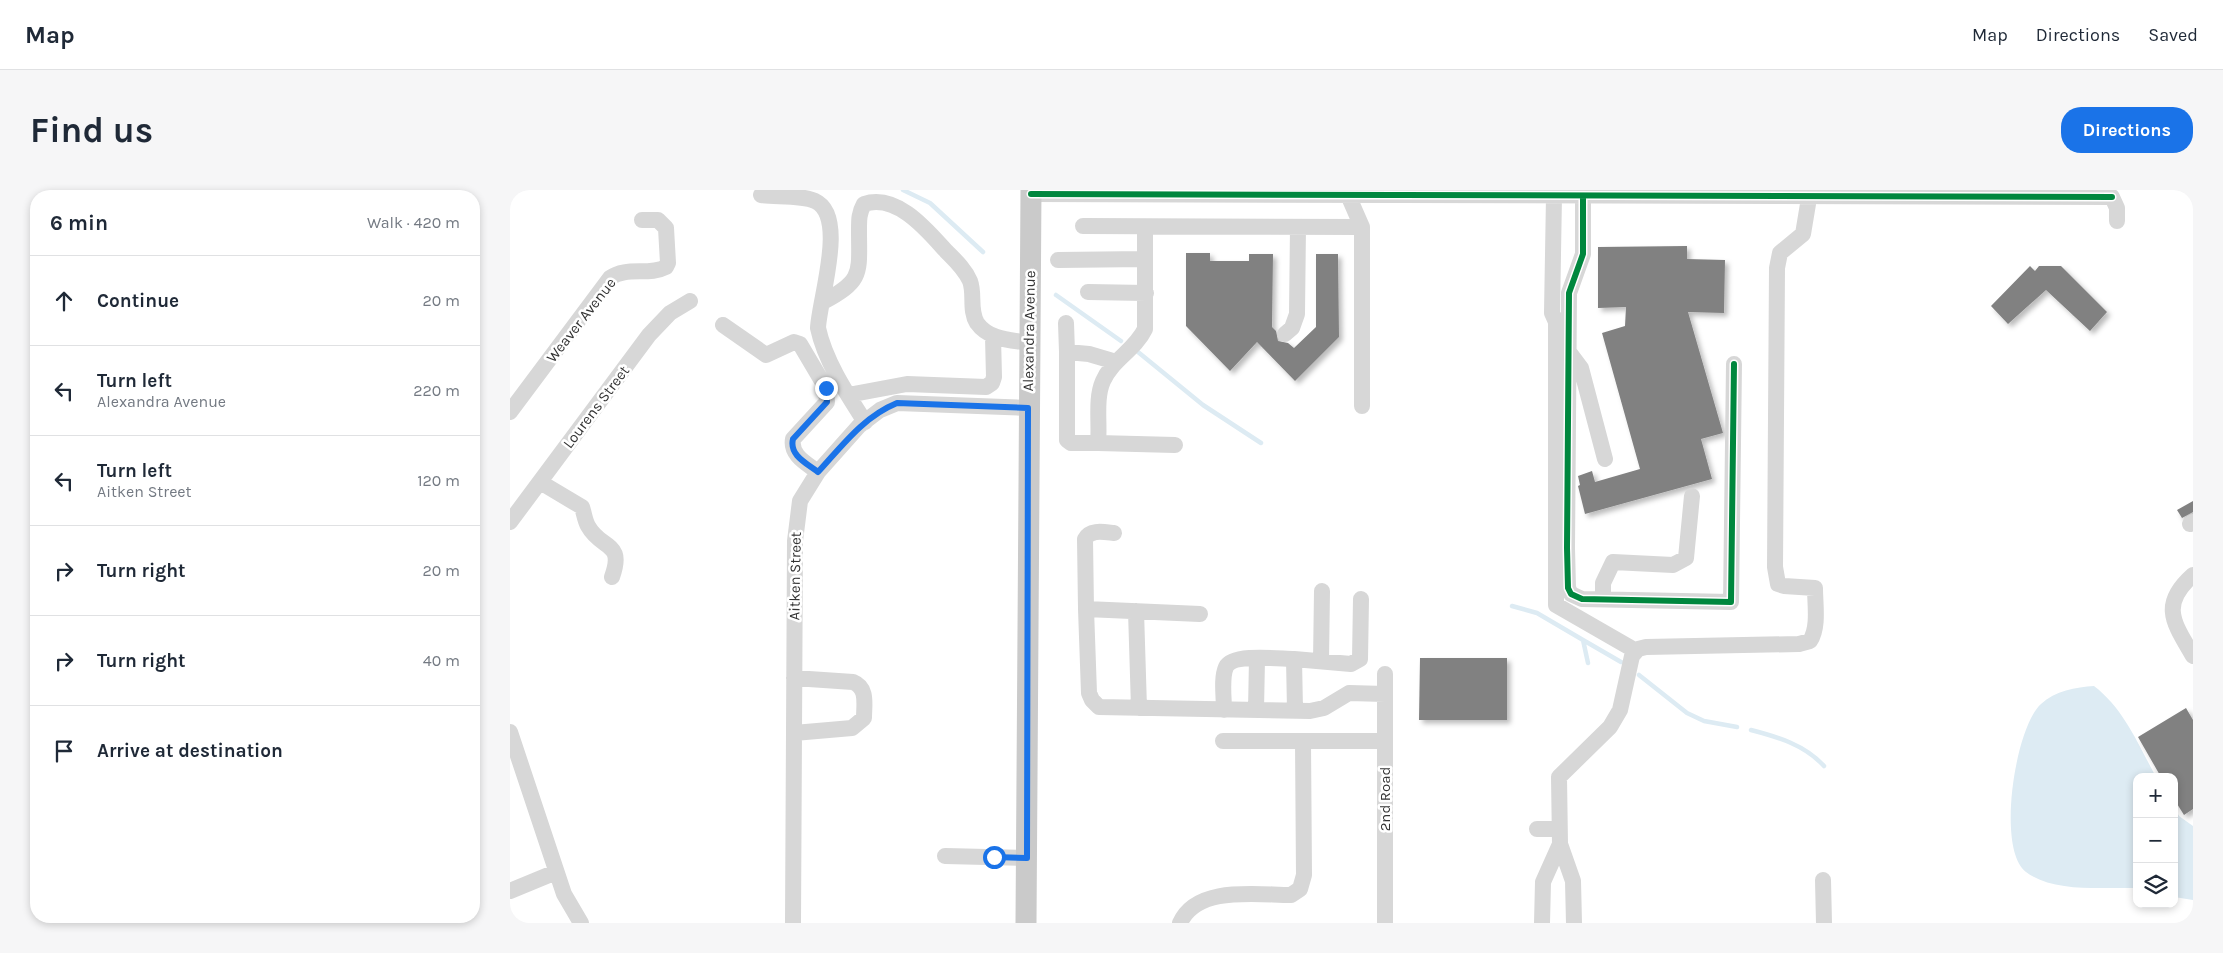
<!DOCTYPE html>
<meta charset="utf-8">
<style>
:root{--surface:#fff;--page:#f6f6f7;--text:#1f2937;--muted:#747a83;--line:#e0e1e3;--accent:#1a73e8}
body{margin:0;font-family:Karla,sans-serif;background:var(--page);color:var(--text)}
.controls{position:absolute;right:15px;bottom:15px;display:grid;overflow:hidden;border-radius:10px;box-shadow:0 2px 8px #0003}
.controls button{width:45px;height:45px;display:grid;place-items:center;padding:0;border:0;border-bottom:1px solid var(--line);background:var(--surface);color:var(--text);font:25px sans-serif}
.stop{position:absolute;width:15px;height:15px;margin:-11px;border:4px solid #1a73e8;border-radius:50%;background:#fff}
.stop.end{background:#1a73e8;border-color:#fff;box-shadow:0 1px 5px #0008}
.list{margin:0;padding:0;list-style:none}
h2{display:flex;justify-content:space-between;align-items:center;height:65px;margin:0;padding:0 20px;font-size:21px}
h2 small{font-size:16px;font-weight:400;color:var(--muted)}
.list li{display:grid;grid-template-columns:32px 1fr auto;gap:15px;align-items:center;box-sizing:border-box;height:90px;padding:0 20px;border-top:1px solid var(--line)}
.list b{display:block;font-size:19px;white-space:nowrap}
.list p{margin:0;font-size:16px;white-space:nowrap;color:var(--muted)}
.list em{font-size:16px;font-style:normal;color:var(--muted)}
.icon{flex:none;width:28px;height:28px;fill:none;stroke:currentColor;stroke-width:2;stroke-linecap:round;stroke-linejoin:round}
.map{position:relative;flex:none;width:1683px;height:733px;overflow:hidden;border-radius:20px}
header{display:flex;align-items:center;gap:30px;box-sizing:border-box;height:70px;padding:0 25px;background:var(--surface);border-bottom:1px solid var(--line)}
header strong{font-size:24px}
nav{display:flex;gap:28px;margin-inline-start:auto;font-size:18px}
.intro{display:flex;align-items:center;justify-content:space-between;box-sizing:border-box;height:120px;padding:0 30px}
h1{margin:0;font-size:35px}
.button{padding:12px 22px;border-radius:20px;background:var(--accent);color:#fff;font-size:18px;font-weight:700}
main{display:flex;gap:30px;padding:0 30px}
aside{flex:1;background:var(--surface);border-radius:20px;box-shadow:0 2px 8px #0003}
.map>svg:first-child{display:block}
</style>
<header>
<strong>Map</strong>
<nav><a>Map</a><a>Directions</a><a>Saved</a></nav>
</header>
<div class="intro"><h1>Find us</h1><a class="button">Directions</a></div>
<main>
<aside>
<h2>6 min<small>Walk · 420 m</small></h2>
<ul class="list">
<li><svg class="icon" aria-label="ahead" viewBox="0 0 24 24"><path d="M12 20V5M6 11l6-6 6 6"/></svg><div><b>Continue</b></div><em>20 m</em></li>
<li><svg class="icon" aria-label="left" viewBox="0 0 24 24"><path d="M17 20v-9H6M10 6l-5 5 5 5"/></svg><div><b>Turn left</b><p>Alexandra Avenue</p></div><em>220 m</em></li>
<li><svg class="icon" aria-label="left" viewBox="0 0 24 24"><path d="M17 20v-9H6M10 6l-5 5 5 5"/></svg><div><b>Turn left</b><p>Aitken Street</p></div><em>120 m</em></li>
<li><svg class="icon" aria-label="right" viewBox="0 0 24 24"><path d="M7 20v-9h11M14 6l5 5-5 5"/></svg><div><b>Turn right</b></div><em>20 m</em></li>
<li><svg class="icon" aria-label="right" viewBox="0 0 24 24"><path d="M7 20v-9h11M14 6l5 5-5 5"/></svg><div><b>Turn right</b></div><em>40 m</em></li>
<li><svg class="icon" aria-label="arrive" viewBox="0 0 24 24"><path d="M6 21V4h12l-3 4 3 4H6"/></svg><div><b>Arrive at destination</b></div></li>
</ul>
</aside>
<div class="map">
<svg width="1683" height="733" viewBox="0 0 1683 733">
<defs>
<filter id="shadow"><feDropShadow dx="3.5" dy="3.5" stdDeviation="2.5" flood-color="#0004"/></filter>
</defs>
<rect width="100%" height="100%" fill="#fff"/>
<path fill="#ddebf3" d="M1584,496C1614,519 1628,554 1646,587H1627V698C1593,697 1544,703 1516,682C1486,660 1505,537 1531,514C1545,501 1566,497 1584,496Z
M1664,617L1669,626L1683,636V710L1664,707Z"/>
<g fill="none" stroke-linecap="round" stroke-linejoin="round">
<path stroke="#ddebf3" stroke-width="4.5" d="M393,0L420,13L473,62
M546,105L611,151
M628,162L693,215L751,253
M1002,416L1027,423L1073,450L1078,473
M1073,450L1111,472
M1129,485L1177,523L1194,531L1227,537
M1241,540C1268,547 1295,555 1314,576"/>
</g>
<path fill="#818181" filter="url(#shadow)" d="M1177,56V69L1215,70L1214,123L1178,122L1213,243L1191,249L1202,289L1075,324L1068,296L1070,295L1068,286L1082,281L1085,292L1130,279L1092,143L1115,136L1116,117L1088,118V57Z
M676,63H700V71H739V64H763L762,137L766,141L768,151L778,153L784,158L806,137V64H828L829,147L785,191L747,152L720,181L676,136Z
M1520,76L1525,81L1529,76H1551L1597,122L1580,141L1536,100L1498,134L1481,116Z
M1683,311V322L1672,328L1667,320Z
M910,468H997V530H909Z
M1676,518L1683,530V619L1674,625L1664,609V587H1651L1628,547Z"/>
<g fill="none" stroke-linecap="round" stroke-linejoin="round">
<path stroke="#d7d7d7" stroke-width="16" d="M521,4L1602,7L1607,18V31
M251,5C265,7 293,5 305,11C338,26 309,110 308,138C315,171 337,204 355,232
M838,5L852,37V216
M1044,6L1042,123L1046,132V415L1126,461
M1073,7V64L1059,103L1057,358L1058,398L1061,404L1072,409L1221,412L1224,174
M573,36L852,37
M548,70L635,69
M578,102L636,103
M313,112C354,90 349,83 349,40C349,29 349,23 354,14C387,3 417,40 436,61C445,70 455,79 460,91C465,104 459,120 467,133C479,150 501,150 519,153
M556,133L557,162L579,164L606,172
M213,135L256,165L284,152L290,154L316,198L317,212L283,249C280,265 296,273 308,282
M775,144L782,138L787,124L788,37
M557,162V250L561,253H588C590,234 585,209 593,191C602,170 625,160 635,139V37
M1059,162L1071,178L1095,269
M338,205L397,194L476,197L482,193L484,187L483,147
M0,222L100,88C116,76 139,86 156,77L158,73L156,38L148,30H132
M588,253L665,255
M30,292L72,317C74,323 75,331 78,336C91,360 115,351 102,387
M0,332L139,145L160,123L180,111
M1680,334L1683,332
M1683,385C1649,415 1664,433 1683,466
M1093,409V393L1103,372L1163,375L1176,368L1182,306
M576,419L575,349C580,339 594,342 604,343
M626,421L629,518
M690,424L576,419L579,503L582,510L589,517L800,521L814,518L839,503L875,504
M784,469L841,474L850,469L851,409
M811,471L812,401
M875,484V733
M714,520C714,507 711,488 716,477C723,463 770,469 784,469L785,520
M746,520L747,469
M0,542L54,704L71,733
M284,543L342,538L354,528C354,514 358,498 343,492L284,488
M713,551H875
M1027,639H1049
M435,666L517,668
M1313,690L1314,733
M0,701L46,682
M283,733L285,351L290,311L308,282L349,236L370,220L387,213L518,218
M670,733C687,695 747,705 781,705L790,699L794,685L793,552
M1032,733L1033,692L1050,654
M1064,733L1063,691L1050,654L1049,587L1100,537L1110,520L1122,466L1128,459L1136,457L1289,454L1300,451C1309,437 1305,415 1305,398L1274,396L1268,394L1265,377L1267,78L1270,63L1293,44L1299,8"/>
<path stroke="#cacaca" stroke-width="21" d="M516,733L521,0"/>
<defs>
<path id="cycleway" d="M521,4L1602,7
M1073,7V64L1059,103L1057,358L1058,398L1061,404L1072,409L1221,412L1224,174"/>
</defs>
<use href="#cycleway" stroke="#fff" stroke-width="9"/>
<use href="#cycleway" stroke="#00873e" stroke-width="6"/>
</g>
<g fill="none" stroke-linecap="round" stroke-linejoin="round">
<path stroke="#1a73e8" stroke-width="6" d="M316,198L317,212L283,249C279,265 296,273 308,282C332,256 353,227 387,213L518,218L517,668L484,667"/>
</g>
<g text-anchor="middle" stroke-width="5" stroke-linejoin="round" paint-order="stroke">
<g font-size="15" fill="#333" stroke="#fff">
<text transform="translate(71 130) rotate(-52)" y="5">Weaver Avenue</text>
<text transform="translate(519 141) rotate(-89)" y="5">Alexandra Avenue</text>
<text transform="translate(86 217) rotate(-53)" y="5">Lourens Street</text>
<text transform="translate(285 386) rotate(-89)" y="5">Aitken Street</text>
<text transform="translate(875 609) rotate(-90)" y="5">2nd Road</text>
</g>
</g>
</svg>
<div class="controls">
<button>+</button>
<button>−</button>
<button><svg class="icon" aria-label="layers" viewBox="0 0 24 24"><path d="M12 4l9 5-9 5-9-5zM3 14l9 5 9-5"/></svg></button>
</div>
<div class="stop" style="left:484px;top:667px"></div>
<div class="stop end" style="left:316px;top:198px"></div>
</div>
</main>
